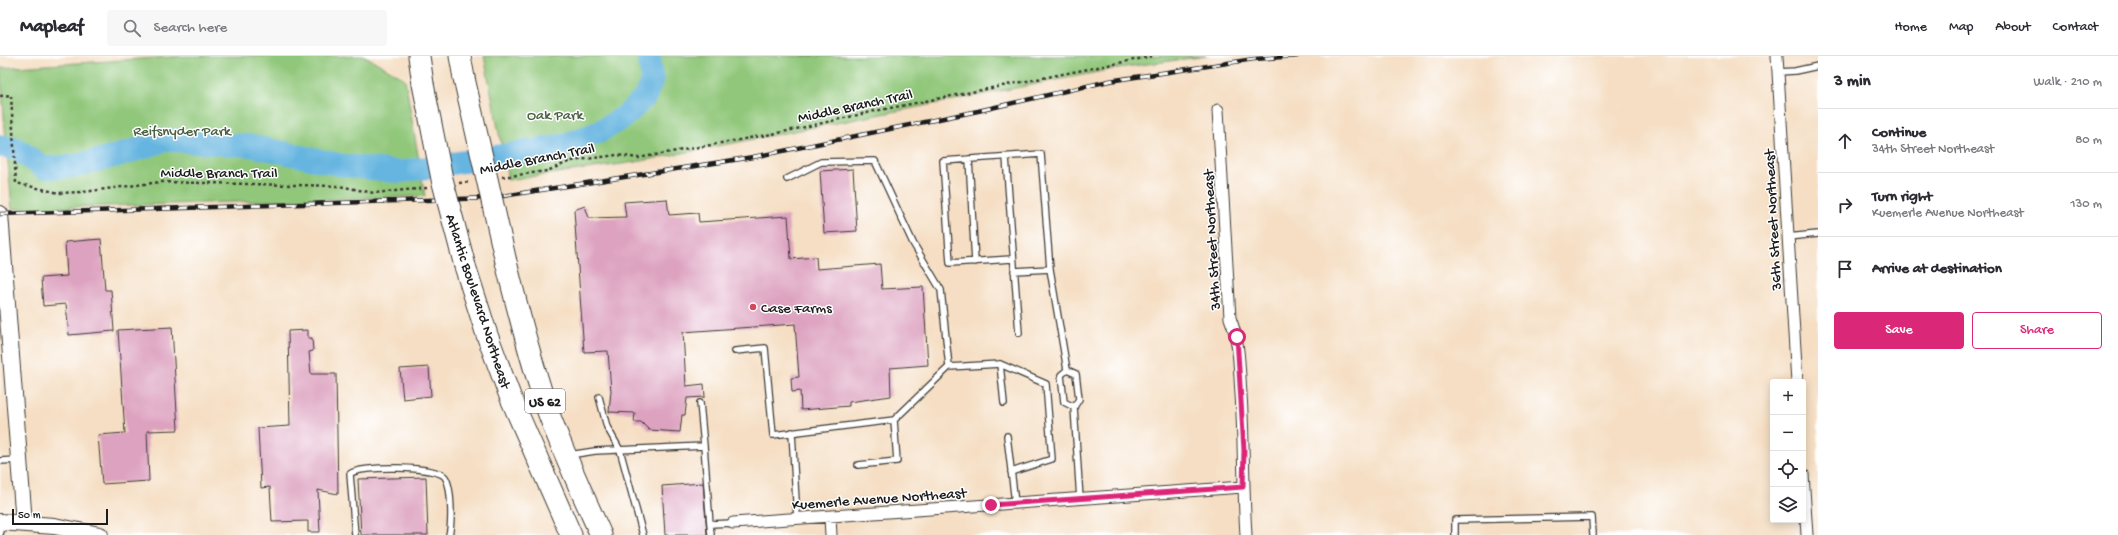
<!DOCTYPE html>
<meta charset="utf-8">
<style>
:root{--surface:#fff;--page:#f7f7f7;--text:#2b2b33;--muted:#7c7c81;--line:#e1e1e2;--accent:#db2777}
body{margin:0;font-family:"Gochi Hand",sans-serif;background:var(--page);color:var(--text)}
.controls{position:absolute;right:12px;bottom:12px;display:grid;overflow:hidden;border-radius:4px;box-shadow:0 2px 10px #0003}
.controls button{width:36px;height:36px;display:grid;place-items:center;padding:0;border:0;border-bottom:1px solid var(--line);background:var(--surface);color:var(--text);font:20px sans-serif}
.scale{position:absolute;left:12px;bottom:10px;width:96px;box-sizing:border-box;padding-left:4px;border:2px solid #1c1c1c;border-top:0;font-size:11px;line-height:14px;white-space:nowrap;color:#1c1c1c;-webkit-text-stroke:3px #fff;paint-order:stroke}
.stop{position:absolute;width:12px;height:12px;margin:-9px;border:3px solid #db2777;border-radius:50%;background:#fff}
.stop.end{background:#db2777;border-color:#fff;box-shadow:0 1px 4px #0008}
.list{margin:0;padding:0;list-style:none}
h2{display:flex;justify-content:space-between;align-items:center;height:52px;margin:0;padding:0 16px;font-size:17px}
h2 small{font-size:13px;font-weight:400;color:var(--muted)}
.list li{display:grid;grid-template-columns:26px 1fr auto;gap:12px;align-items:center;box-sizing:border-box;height:64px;padding:0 16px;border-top:1px solid var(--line)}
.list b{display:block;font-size:15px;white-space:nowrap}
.list p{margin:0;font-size:13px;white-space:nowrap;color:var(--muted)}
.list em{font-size:13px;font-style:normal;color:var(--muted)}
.actions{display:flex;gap:8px;padding:12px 16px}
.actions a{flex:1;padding:9px 0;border:1px solid var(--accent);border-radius:4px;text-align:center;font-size:14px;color:var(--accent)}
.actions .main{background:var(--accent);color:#fff}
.icon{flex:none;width:22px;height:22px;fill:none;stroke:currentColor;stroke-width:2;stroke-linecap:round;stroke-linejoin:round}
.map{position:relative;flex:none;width:1818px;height:479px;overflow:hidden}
header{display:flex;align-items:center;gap:24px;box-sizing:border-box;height:56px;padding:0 20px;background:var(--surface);border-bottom:1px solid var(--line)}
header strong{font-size:19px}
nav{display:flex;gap:22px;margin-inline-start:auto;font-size:14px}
.search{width:280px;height:36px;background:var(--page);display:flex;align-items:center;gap:10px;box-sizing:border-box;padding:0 14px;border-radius:4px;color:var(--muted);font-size:15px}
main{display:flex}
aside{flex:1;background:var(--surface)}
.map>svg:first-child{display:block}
</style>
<header>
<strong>Mapleaf</strong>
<div class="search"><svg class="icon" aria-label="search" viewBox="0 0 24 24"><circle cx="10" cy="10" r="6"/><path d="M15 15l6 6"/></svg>Search here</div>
<nav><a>Home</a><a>Map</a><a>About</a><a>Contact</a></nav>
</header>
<main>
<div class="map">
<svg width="1818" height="479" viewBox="0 0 1818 479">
<rect width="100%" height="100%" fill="#fff"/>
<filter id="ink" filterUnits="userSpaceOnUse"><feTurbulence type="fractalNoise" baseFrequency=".025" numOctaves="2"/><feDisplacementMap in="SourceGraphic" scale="8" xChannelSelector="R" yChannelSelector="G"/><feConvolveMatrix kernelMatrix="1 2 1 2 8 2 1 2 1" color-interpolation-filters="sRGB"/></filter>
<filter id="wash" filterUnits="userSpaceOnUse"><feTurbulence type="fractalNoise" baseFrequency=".012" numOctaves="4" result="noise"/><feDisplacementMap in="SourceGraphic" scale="16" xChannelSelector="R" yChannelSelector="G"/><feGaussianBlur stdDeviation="0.9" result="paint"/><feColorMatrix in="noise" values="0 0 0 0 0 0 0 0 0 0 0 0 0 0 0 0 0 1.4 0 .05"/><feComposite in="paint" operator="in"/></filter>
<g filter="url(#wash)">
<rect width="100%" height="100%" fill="#f5dec3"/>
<path fill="#91c77a" stroke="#56724b" d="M186,0H365L405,23L425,140L12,153L0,12Z
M484,0H1206L1118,12L636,106L508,124Z"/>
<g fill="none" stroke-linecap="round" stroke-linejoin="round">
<path stroke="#66b5e0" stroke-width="23" d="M0,90L17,93L44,112L75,110L127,97L165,84L253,90L341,109L399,116L560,90L597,77L624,61L645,41L652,24L649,0"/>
</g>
<g id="blocks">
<path fill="#dda2c0" d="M853,113L857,175L824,177L820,115Z
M667,143L669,159L698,157L699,166L788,160L791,203L816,201L817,213L880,208L882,233L923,231L928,309L890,312L891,340L849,346V350L801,354L800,335L792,336L791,322L799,321L795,268L683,276L686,330L704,328L705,341L687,342L685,359H682L680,376L649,374L641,366H634L635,357L609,356L611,335L608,295L584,296L574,154L585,150L589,162L626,161L624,146Z
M101,183L105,234H111L114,275L69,279L66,248L43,250L41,222L67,220L65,186Z
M172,271L178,374L147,375L149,425L102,428L98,379L125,377L118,274Z
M308,274V282H312L313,295L309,296L311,318H336L338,438L318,434L320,476H308V465L272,466L270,431L261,432L258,372L290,370L288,275Z
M429,311L431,340L403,343L400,313Z
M426,421L428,479H361L358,423Z
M703,427L707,479H665L662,430Z"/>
</g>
</g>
<g filter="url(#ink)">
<use href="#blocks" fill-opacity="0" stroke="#3d3935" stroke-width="1"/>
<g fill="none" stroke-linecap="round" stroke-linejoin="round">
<defs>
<path id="lane" d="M1779,16L1795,15L1818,10
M1006,101L1019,277
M969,103L975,206
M787,123L821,106L875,105L913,187L941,234L949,311
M1787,181L1818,178
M1012,203L950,207L943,105L1041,98L1050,213L1067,314
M1014,215L1050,213
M735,295L765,292L773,379L894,364L949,311L1000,308L1004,347
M1000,308L1046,328L1052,403L1011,416
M1067,314L1076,318L1079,343L1074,351L1080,443
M1067,314L1061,319L1064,346L1074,351
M599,341L607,371L620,394L643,479
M700,347L704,390
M792,376L797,462
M1007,380L1015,447
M569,399L595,395L704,390L710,468L733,467
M0,405L18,404
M858,409L897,405L894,364
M710,468L711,479
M0,478L3,468
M355,479L350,418C359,409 437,410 445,421C452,431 452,467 449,479
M1455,479V464L1592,461L1593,479"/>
<path id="street" d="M1777,0L1797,326
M1218,54L1230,262C1240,287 1239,311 1241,338C1244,385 1243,432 1246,479
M1803,418L1807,479
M830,461L831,479
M733,467L1243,431"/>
<path id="secondary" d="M0,158L24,467
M0,466L54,470L100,479"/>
<path id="highway" d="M419,0L423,28
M460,0L464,22
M506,206C518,255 531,305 547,353C563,396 582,437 601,479
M465,210L487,279L510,340L571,479"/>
</defs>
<use href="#lane" stroke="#3d3935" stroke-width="8"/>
<use href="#street" stroke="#3d3935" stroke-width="13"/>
<use href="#secondary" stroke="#3d3935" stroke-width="18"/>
<use href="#highway" stroke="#3d3935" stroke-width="23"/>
<path stroke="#3d3935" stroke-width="2.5" stroke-dasharray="3 3" stroke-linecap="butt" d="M0,40L11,39L16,127L59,137L83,136L160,126L339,130L374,137L428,132
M502,121L547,115L571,105L617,99L638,102L783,76L875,55L1154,0
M459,127L471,126"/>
<use href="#lane" stroke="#fff" stroke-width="5.5"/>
<use href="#street" stroke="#fff" stroke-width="11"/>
<use href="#secondary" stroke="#fff" stroke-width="16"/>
<use href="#highway" stroke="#fff" stroke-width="21"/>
<defs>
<path id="rail" d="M0,158L490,142L753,101L978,55L1109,25L1254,3L1297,0"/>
</defs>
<use href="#rail" stroke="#1c1c1c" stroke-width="4.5"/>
<use href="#rail" stroke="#fff" stroke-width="3" stroke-dasharray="9" stroke-linecap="butt"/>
<defs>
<path id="highway-bridge" d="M464,22L506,206
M423,28L442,123L465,210"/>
</defs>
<use href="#highway-bridge" stroke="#3d3935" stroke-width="23" stroke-linecap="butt"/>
<use href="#highway-bridge" stroke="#fff" stroke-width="21"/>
</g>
</g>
<g fill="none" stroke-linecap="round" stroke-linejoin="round" filter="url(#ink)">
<path stroke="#db2777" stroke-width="5" d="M991,449L1243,431L1244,394L1237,281"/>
</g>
<circle fill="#d1495b" stroke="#fff" stroke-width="1.5" cx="753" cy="251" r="4"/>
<g text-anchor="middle" stroke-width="3" stroke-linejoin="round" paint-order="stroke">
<rect fill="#fff" stroke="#606060" stroke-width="1" x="525" y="333" width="40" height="24" rx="3"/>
<g font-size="14" font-weight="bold" fill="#1c1c1c">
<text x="545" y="350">US 62</text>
</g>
<g font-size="15" fill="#1c1c1c" stroke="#fff">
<text transform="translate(855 49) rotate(-12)" y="5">Middle Branch Trail</text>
<text transform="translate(537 102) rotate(-11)" y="5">Middle Branch Trail</text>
<text x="219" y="121">Middle Branch Trail</text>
<text transform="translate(1772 164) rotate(-93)" y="5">36th Street Northeast</text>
<text transform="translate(1211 184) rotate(-93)" y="5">34th Street Northeast</text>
<text transform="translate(479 245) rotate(72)" y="5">Atlantic Boulevard Northeast</text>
<text transform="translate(879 442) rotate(-4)" y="5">Kuemerle Avenue Northeast</text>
</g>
<g font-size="15" fill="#4b6042" stroke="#fff">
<text x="555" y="63">Oak Park</text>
<text x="182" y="79">Reifsnyder Park</text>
</g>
<g font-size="15" fill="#1c1c1c" stroke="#fff" text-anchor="start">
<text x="761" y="256">Case Farms</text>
</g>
</g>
</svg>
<div class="controls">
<button>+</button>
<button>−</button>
<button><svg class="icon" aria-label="locate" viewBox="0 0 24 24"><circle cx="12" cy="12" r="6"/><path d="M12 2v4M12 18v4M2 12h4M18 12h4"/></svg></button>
<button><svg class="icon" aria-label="layers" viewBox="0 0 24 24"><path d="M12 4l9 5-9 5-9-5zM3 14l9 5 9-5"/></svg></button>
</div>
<div class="scale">50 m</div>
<div class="stop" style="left:1237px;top:281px"></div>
<div class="stop end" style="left:991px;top:449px"></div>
</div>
<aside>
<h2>3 min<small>Walk · 210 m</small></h2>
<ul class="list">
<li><svg class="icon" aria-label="ahead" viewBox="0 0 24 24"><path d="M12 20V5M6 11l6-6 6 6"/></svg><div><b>Continue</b><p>34th Street Northeast</p></div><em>80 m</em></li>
<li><svg class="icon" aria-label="right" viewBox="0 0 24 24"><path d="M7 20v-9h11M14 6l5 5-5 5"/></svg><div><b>Turn right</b><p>Kuemerle Avenue Northeast</p></div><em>130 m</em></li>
<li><svg class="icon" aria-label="arrive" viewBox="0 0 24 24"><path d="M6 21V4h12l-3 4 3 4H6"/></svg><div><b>Arrive at destination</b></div></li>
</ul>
<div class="actions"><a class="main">Save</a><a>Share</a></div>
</aside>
</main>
